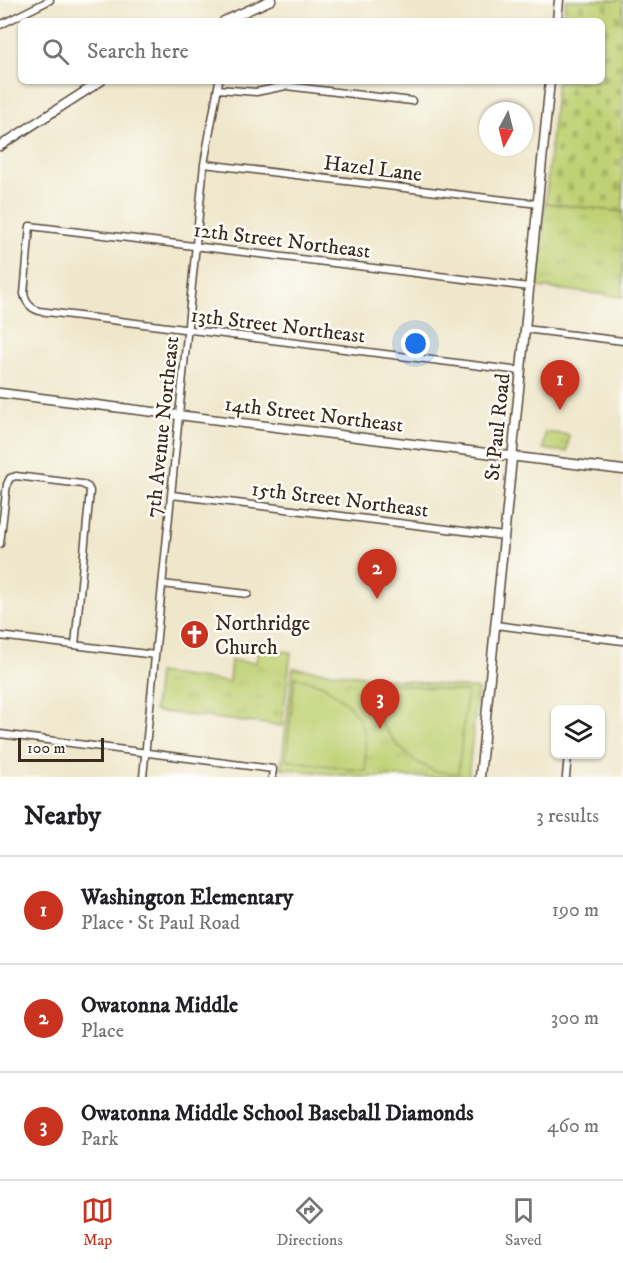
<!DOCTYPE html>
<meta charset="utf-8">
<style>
:root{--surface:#fff;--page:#f6f6f6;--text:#202124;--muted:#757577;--line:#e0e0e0;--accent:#c8321e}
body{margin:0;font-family:"IM FELL DW Pica",serif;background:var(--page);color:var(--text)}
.controls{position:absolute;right:18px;bottom:18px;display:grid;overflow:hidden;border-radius:9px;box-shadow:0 2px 4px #0004}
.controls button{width:54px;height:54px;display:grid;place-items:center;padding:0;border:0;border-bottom:2px solid var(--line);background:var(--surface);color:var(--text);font:30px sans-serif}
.compass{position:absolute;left:479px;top:102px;width:54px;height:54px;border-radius:50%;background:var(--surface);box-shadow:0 2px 4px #0004;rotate:187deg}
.scale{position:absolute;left:18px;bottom:15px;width:86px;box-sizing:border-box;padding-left:6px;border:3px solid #3b2a1e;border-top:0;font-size:16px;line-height:21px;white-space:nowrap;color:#3b2a1e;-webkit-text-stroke:4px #fdfcf7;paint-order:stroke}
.you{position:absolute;left:416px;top:344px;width:21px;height:21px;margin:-15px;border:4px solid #fff;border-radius:50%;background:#1a73e8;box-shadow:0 0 0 9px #1a73e833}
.badge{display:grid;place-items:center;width:39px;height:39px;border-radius:50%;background:var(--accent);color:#fff;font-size:20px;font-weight:700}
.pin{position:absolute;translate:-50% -50px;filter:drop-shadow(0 2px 3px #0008)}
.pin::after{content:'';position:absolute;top:32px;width:21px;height:18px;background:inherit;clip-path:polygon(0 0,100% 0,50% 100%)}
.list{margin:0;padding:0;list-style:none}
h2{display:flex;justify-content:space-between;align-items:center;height:78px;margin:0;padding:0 24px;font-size:26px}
h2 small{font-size:20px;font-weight:400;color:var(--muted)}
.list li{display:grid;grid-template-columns:39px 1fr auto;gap:18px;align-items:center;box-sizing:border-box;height:108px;padding:0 24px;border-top:2px solid var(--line)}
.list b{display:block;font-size:22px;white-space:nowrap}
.list p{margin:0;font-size:20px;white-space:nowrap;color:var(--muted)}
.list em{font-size:20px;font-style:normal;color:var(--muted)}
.icon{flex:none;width:33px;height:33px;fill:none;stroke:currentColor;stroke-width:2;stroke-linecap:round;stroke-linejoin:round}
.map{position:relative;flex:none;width:623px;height:777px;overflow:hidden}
.search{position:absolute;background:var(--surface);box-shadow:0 2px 4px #0004;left:18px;right:18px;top:18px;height:66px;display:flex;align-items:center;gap:15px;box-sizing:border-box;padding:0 21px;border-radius:9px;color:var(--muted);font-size:22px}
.sheet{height:402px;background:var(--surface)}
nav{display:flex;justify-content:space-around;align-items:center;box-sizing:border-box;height:84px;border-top:2px solid var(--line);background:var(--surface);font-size:16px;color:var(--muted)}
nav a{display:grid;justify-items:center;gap:3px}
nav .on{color:var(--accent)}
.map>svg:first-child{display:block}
</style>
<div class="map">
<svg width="623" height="777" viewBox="0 0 623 777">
<defs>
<pattern id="grass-tufts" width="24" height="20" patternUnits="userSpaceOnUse" patternTransform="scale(1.5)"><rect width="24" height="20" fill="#c0d174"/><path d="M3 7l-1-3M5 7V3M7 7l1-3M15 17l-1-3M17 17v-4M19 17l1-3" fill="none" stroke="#a6b464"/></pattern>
<pattern id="cemetery-stones" width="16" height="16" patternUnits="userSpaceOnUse" patternTransform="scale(1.5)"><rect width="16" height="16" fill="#c0d174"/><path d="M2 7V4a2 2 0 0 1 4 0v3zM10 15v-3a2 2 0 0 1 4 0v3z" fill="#a6b464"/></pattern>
</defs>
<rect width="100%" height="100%" fill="#fdfcf7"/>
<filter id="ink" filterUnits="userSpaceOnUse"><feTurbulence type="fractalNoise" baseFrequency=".0167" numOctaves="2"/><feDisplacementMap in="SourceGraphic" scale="12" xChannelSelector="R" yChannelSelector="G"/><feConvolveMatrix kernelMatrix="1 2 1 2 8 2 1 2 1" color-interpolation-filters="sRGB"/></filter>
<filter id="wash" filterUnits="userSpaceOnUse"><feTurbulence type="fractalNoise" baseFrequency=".008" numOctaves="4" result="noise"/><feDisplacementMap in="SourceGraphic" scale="24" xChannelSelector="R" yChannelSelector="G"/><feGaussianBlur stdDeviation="1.35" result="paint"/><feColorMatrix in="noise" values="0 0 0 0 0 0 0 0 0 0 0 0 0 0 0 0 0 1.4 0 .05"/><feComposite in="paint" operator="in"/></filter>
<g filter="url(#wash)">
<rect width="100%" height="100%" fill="#efe7cb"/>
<path fill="url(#grass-tufts)" stroke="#7e7e49" stroke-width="1.5" d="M545,203L623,212V297L538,287Z
M545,432L569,435L567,452L543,449Z
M258,648L291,652L282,726L154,711L158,673L229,682L231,660L256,663Z
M293,668L478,689L468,777H358L281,768Z"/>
<path fill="url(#cemetery-stones)" stroke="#7e7e49" stroke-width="1.5" d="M566,0H623V212L545,203L557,81H602V21H563Z"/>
<path fill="#c0d174" stroke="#7e7e49" stroke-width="1.5" d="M295,677L323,685L348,704L359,718L365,735L366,771L286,760Z
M379,682L467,692L458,774L435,771L416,762L396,744L381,723Z"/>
</g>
<g filter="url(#ink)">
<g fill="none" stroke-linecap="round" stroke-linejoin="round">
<defs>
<path id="street" d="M0,25L50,0
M218,89L256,92L286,86L412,101
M204,164L538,204
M525,329L623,341
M521,371L39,311C30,308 26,303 24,294L30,226L529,287
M172,495L504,536
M0,544L7,484L10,478L16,476L82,484L88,487L90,491L75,645
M162,584L248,594
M495,625L623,641
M0,636L155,655
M0,734L273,769L272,777
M143,777L204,164L219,81
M566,777L568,754"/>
<path id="secondary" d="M224,21L271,0
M557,21L559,0
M0,146L101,81
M0,393L623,470
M480,777L550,81"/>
</defs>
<use href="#street" stroke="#564638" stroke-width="9"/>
<use href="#secondary" stroke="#564638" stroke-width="11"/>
<use href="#street" stroke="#fff" stroke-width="6"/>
<use href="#secondary" stroke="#fff" stroke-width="8"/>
</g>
</g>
<defs>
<symbol id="church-disc" viewBox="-11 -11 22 22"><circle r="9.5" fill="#c8321e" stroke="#fdfcf7"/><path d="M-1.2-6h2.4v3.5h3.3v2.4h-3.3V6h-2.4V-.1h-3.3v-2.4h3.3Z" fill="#fff"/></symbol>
</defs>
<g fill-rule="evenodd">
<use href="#church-disc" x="178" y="618" width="33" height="33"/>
</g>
<g text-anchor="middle" stroke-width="5" stroke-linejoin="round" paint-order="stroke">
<g font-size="21" fill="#3b2a1e" stroke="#fdfcf7">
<text transform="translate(373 168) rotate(7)" y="7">Hazel Lane</text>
<text transform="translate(282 240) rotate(7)" y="7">12th Street Northeast</text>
<text transform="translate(278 325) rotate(7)" y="7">13th Street Northeast</text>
<text transform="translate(314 414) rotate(7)" y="7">14th Street Northeast</text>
<text transform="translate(162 427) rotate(-84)" y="7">7th Avenue Northeast</text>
<text transform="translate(497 427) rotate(-84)" y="7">St Paul Road</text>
<text transform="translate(340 499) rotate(7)" y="7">15th Street Northeast</text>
</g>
<g font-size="21" fill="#3b2a1e" stroke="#fdfcf7" text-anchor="start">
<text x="215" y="630">Northridge<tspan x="215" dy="24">Church</tspan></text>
</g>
</g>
</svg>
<div class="controls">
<button><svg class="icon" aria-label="layers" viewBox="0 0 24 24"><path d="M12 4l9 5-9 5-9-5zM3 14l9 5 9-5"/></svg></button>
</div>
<svg class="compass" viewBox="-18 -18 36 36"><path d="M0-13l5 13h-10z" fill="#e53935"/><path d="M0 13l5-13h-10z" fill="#757577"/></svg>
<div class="scale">100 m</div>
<div class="you"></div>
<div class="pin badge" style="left:560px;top:410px">1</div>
<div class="pin badge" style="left:377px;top:599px">2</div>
<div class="pin badge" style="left:380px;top:729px">3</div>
<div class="search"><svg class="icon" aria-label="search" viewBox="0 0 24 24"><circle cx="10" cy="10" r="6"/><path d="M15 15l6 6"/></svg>Search here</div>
</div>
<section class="sheet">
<h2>Nearby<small>3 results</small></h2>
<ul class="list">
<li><span class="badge">1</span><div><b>Washington Elementary</b><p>Place · St Paul Road</p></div><em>190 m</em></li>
<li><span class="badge">2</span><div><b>Owatonna Middle</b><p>Place</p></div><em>300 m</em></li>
<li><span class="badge">3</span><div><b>Owatonna Middle School Baseball Diamonds</b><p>Park</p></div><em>460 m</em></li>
</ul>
</section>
<nav>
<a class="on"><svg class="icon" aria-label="map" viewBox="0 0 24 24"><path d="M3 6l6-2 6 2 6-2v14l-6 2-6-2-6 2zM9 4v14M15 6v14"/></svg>Map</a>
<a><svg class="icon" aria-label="directions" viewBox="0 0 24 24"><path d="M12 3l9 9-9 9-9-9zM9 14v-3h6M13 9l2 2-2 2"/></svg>Directions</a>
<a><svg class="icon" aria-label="saved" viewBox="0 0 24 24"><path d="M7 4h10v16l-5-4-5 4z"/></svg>Saved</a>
</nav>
